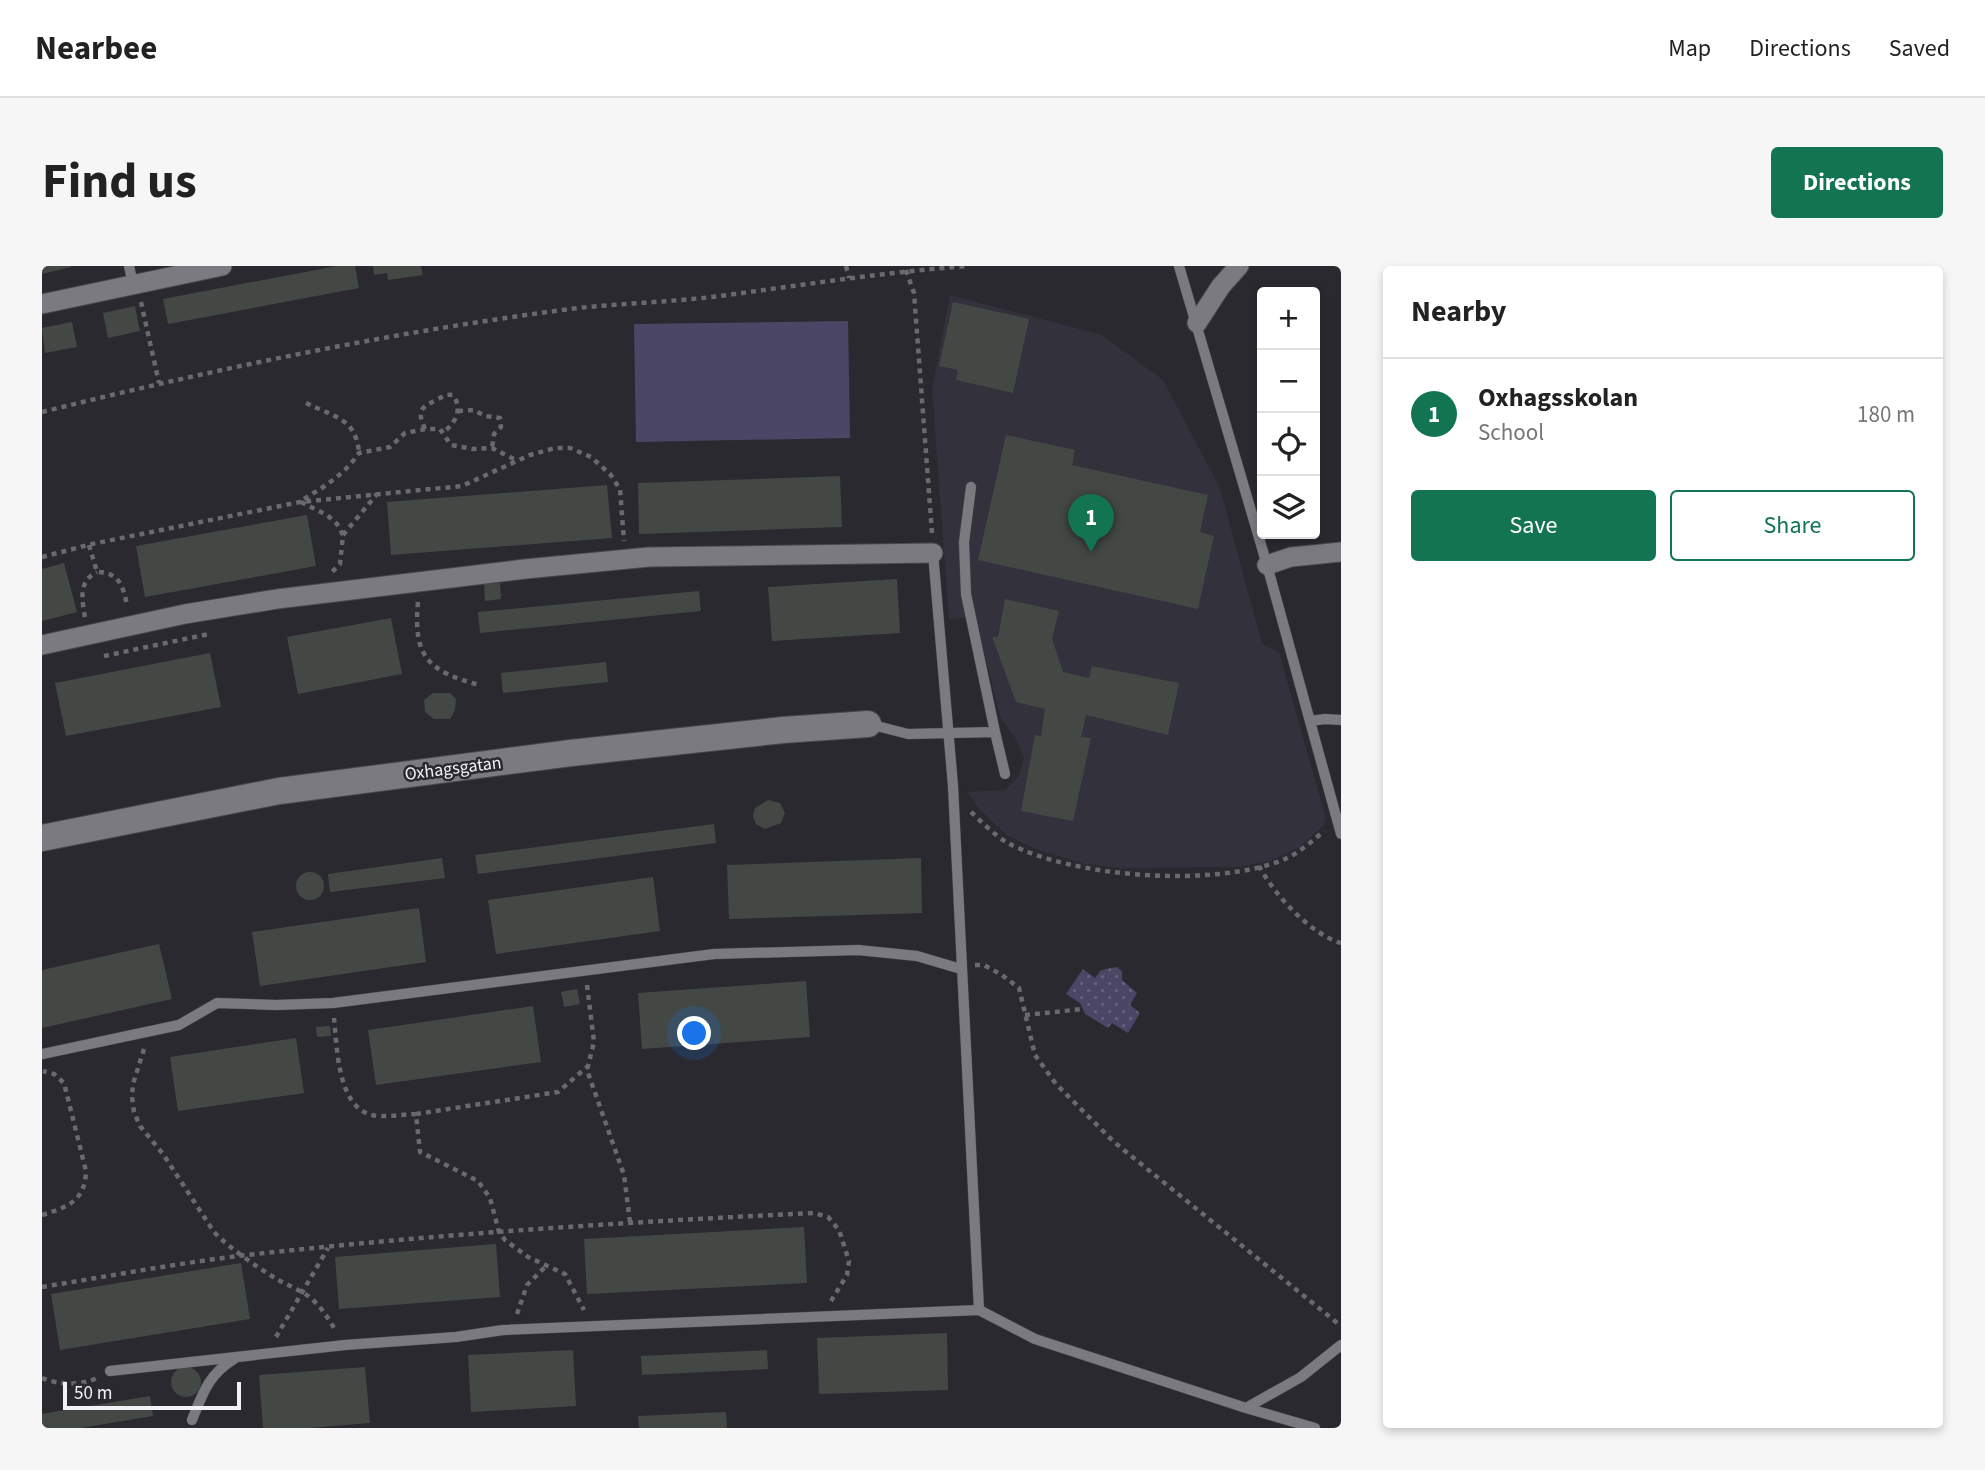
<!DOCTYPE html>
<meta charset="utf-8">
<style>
:root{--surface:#fff;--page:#f6f6f6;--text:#222;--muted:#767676;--line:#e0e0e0;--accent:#137452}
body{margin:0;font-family:"Source Sans 3",sans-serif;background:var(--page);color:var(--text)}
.controls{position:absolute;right:21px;top:21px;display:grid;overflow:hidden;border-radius:7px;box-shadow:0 4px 10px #0003}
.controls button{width:63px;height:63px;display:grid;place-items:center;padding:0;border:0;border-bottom:2px solid var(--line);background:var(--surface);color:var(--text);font:35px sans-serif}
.scale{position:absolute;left:21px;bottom:18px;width:178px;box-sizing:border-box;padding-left:7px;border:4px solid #f2f1f5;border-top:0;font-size:19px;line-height:24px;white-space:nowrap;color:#f2f1f5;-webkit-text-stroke:5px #2a292f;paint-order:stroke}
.you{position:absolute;left:653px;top:768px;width:24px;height:24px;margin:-18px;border:5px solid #fff;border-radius:50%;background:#1a73e8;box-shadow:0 0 0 10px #1a73e833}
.badge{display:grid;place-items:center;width:46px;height:46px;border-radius:50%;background:var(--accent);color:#fff;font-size:23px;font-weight:700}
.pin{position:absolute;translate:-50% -58px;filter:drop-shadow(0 2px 4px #0008)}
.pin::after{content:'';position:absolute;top:37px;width:24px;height:21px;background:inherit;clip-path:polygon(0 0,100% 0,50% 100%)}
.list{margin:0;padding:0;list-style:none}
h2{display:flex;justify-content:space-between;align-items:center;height:91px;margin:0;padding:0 28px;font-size:30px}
h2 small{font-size:23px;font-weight:400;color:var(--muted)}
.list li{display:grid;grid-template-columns:46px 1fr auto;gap:21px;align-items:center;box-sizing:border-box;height:112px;padding:0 28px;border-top:2px solid var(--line)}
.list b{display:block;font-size:26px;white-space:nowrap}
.list p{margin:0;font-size:23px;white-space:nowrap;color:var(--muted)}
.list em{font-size:23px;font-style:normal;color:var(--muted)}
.actions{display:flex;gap:14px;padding:21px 28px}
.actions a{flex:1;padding:16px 0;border:2px solid var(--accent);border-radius:7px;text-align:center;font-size:24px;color:var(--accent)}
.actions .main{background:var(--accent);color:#fff}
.icon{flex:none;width:38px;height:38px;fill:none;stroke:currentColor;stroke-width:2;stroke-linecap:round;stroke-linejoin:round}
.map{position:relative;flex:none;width:1299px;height:1162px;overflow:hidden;border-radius:7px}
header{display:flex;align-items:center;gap:42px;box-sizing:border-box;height:98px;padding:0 35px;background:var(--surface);border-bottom:2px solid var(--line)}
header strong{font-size:33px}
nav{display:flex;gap:38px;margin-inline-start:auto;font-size:24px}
.intro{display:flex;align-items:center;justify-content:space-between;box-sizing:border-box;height:168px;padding:0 42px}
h1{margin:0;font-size:49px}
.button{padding:18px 32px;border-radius:7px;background:var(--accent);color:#fff;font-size:24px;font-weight:700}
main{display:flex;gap:42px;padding:0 42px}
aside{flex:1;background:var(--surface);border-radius:7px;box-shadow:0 4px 10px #0003}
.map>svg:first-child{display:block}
</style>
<header>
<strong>Nearbee</strong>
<nav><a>Map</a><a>Directions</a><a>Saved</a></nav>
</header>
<div class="intro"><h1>Find us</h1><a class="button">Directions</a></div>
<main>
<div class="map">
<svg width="1299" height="1162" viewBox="0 0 1299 1162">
<defs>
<pattern id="green-dots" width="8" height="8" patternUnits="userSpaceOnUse" patternTransform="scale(1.75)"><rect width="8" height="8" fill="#4c4666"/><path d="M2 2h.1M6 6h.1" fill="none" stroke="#66617c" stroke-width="1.8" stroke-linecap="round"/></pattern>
</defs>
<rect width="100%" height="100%" fill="#2a292f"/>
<path fill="#33313c" d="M908,29L1060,69L1121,114L1178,222L1220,378L1237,386L1284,553L1281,560L1258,581L1228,595L1194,601L1080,602L1042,598L994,583L966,570L938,544L925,526L963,524L976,511L982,493L974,473L958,451L934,352L907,353L890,123Z"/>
<path fill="url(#green-dots)" d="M1075,701L1080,705V714L1095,727L1088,739L1098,747L1086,767L1070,757L1066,762L1043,748L1038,737L1024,728L1041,703L1053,712L1059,704Z"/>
<path fill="#4c4666" d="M806,55L808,172L594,176L592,58Z"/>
<path fill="#434845" d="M0,0H29V1L0,8Z
M295,0H313L317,22L126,58L121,33Z
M331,0H379L381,9L346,14L345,7L332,9Z
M911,36L987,53L971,127L914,114L916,104L897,100Z
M93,40L98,65L66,72L61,47Z
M30,56L35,81L3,87L0,62Z
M964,169L1033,184L1030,199L1166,229L1158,266L1172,270L1156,343L936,294Z
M798,210L800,261L597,268L596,217Z
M565,219L570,272L349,289L345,236Z
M265,249L274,300L103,331L94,280Z
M22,297L35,346L0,355V303Z
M855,313L858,367L730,375L726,321Z
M458,317L459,333L443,335L442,318Z
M657,325L659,345L438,367L436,346Z
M963,333L1017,345L1010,373L1021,406L1047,412L1050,400L1137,417L1126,469L1044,449L1039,471L1049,472L1031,555L979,545L993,469L999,470L1003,443L974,436L950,371H956Z
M349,352L360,408L256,428L245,371Z
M168,387L179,441L24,470L13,417Z
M564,396L566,416L461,427L459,407Z
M391,427H408L414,433L413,444L408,453H392L383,446L382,434Z
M726,534L738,537L743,547L739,557L723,563L714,558L711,550L713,542Z
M672,558L674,577L436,608L433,589Z
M400,592L403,612L288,626L286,608Z
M879,592L880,647L687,653L685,599Z
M254 620a14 14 0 1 1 28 0a14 14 0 1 1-28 0Z
M611,611L618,665L454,688L446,634Z
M377,642L384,696L218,720L210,666Z
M117,678L130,733L0,762V704Z
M764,715L768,771L600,783L596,727Z
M535,723L538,738L522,741L519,726Z
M491,740L499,796L334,819L326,764Z
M288,760L289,770L275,771L274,761Z
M254,772L262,827L136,845L128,791Z
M762,961L765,1017L545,1028L542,973Z
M454,978L458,1031L297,1043L293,991Z
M199,997L208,1053L18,1084L9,1028Z
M905,1067L906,1124L777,1128L775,1072Z
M531,1084L534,1140L429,1146L426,1089Z
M725,1084L726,1103L600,1109L599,1090Z
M323,1101L328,1157L267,1162H221L217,1109Z
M129 1116a15 15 0 1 1 30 0a15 15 0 1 1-30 0Z
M108,1130L111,1150L39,1162H0V1148Z
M684,1146L685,1162H597L596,1150Z"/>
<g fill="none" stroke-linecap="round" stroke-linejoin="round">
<defs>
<path id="lane" d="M87,0L91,18
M1137,0L1225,299L1299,568
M891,287L911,520L937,1044
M1268,455L1283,453L1299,454
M827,458L866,468L953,466L924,328L922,276L929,221
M953,466L963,508
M0,788L137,759L175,737L234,739L291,737L672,688L816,684L875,690L919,703
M68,1105L303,1079L414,1071L461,1064L937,1044L993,1073L1204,1142L1273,1162
M1204,1142L1259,1111L1299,1079
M150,1154C161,1127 166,1109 192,1093"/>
<path id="street" d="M0,38L180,0
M1155,57L1179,20L1197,0
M1225,299L1249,291L1299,286
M0,379L143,348L235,333L483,303L607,291L891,287"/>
<path id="secondary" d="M0,572L237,525L529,487L741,464L826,458"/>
</defs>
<use href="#lane" stroke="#49484c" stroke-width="11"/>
<use href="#street" stroke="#49484c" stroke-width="21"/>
<use href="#secondary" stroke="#49484c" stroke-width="28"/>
<path stroke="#6a696e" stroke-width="4.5" stroke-dasharray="5 5" stroke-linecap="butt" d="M804,0L807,12
M864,4L872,27L890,267
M99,36L117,117
M264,137C292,151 314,152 317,187
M416,145L432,144L443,150L458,152L459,161L452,168L450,182
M0,146C177,102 355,65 536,42C583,37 631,36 678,30C761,19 843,6 926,0
M383,163C375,145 378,142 394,134C401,131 402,128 411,129C421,143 414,156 402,166
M262,233C283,220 303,208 317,187L348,181L363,167L383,163H398L409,179L431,183L450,182L476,195
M259,236L285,249L295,258L301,269L298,298L290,306
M301,269L335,228
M47,279L55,306C77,306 81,320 85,339
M0,291L50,278L258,236L420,220L488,189L513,182H528L549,191L568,208L578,223L582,275
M376,336C371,391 386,405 437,419
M43,351C40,334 36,315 55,306
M62,390L167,368
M929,546C940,556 953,570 966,577C1031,612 1175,622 1243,593C1257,587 1270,575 1282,565
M1217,600C1232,628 1268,668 1299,677
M933,699H942L960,709L977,722L993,789L1014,818L1072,876L1299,1060
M545,719L552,776L545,804L582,909L588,956
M983,749L1041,743
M292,752C295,780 295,841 330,849C343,852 361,848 374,848L378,886L436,915L448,932L457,966L463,974L486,991L523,1008L542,1044
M102,783L91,818L90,831L92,846L98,860L121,888L172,966C186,981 215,1001 233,1012C246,1020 260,1024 271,1034C281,1043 287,1054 294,1065
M374,848L516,826L545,801
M0,949C26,941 43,935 44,905L22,817L12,808L1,805
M0,1021C68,1010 136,997 205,989C394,968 583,956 772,947L786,951L797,964L807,995L805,1009L789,1035
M475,1048L485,1019L505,999
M234,1071L286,982
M0,1112C17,1119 40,1120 57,1111"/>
<use href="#lane" stroke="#7b7a81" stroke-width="10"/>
<use href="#street" stroke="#7b7a81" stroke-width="19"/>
<use href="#secondary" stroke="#7b7a81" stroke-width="26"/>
</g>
<g text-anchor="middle" stroke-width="5" stroke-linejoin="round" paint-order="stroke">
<g font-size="18" fill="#f2f1f5" stroke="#2a292f">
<text transform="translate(411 502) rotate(-7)" y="6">Oxhagsgatan</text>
</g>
</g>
</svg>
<div class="controls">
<button>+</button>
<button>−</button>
<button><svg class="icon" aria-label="locate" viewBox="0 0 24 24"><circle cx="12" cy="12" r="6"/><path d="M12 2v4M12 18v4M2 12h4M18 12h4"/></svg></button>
<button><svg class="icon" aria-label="layers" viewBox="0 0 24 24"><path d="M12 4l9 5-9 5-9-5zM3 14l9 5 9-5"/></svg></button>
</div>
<div class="scale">50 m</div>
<div class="you"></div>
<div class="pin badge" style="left:1049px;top:286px">1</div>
</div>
<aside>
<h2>Nearby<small></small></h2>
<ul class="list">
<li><span class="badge">1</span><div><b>Oxhagsskolan</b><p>School</p></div><em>180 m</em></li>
</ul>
<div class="actions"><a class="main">Save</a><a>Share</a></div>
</aside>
</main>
